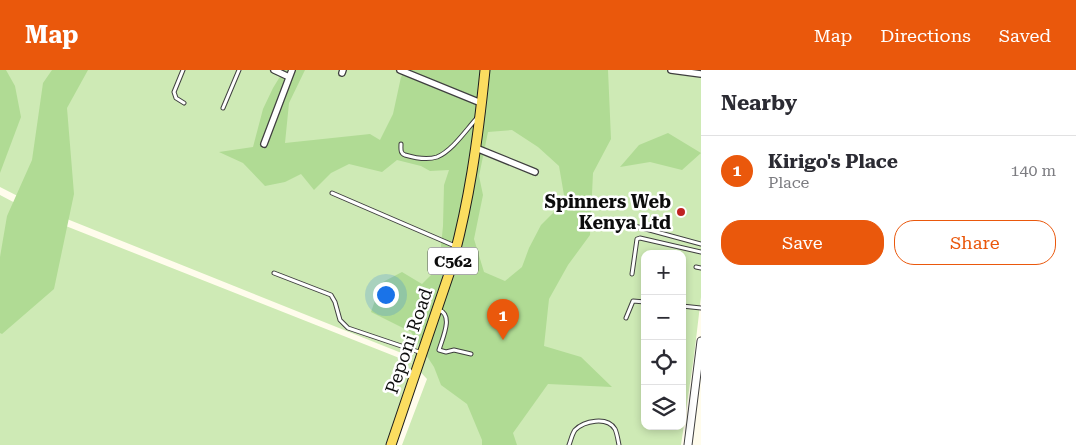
<!DOCTYPE html>
<meta charset="utf-8">
<style>
:root{--surface:#fff;--page:#f2f2f3;--text:#2b2b33;--muted:#7c7c81;--line:#e1e1e2;--accent:#ea580c}
body{margin:0;font-family:"Roboto Serif",serif;background:var(--page);color:var(--text)}
.controls{position:absolute;right:15px;bottom:15px;display:grid;overflow:hidden;border-radius:10px;box-shadow:0 2px 8px #0003}
.controls button{width:45px;height:45px;display:grid;place-items:center;padding:0;border:0;border-bottom:1px solid var(--line);background:var(--surface);color:var(--text);font:25px sans-serif}
.you{position:absolute;left:385px;top:224px;width:18px;height:18px;margin:-12px;border:4px solid #fff;border-radius:50%;background:#1a73e8;box-shadow:0 0 0 8px #1a73e833}
.badge{display:grid;place-items:center;width:32px;height:32px;border-radius:50%;background:var(--accent);color:#fff;font-size:16px;font-weight:700}
.pin{position:absolute;translate:-50% -41px;filter:drop-shadow(0 1px 2px #0008)}
.pin::after{content:'';position:absolute;top:26px;width:18px;height:15px;background:inherit;clip-path:polygon(0 0,100% 0,50% 100%)}
.list{margin:0;padding:0;list-style:none}
h2{display:flex;justify-content:space-between;align-items:center;height:65px;margin:0;padding:0 20px;font-size:21px}
h2 small{font-size:16px;font-weight:400;color:var(--muted)}
.list li{display:grid;grid-template-columns:32px 1fr auto;gap:15px;align-items:center;box-sizing:border-box;height:70px;padding:0 20px;border-top:1px solid var(--line)}
.list b{display:block;font-size:19px;white-space:nowrap}
.list p{margin:0;font-size:16px;white-space:nowrap;color:var(--muted)}
.list em{font-size:16px;font-style:normal;color:var(--muted)}
.actions{display:flex;gap:10px;padding:15px 20px}
.actions a{flex:1;padding:11px 0;border:1px solid var(--accent);border-radius:20px;text-align:center;font-size:18px;color:var(--accent)}
.actions .main{background:var(--accent);color:#fff}
.icon{flex:none;width:28px;height:28px;fill:none;stroke:currentColor;stroke-width:2;stroke-linecap:round;stroke-linejoin:round}
.map{position:relative;flex:none;width:701px;height:375px;overflow:hidden}
header{display:flex;align-items:center;gap:30px;box-sizing:border-box;height:70px;padding:0 25px;background:var(--accent);color:#fff}
header strong{font-size:24px}
nav{display:flex;gap:28px;margin-inline-start:auto;font-size:18px}
main{display:flex}
aside{flex:1;background:var(--surface)}
.map>svg:first-child{display:block}
</style>
<header>
<strong>Map</strong>
<nav><a>Map</a><a>Directions</a><a>Saved</a></nav>
</header>
<main>
<div class="map">
<svg width="701" height="375" viewBox="0 0 701 375">
<rect width="100%" height="100%" fill="#fffcec"/>
<path fill="#ceeab5" fill-rule="evenodd" d="M0,0H701V227L694,286L681,375H402L427,309L413,294L386,375H0V125L38,145L412,293L404,284L47,141L0,117ZM645,184H682V356H645Z"/>
<path fill="#b0db94" fill-rule="evenodd" d="M0,0H6L15,16L21,47L0,103Z
M52,0H88L67,38L74,124L54,219L2,264L0,263V187L7,146L32,90L43,13Z
M284,0H305L289,33L285,73L370,64L380,70L393,44L401,7L406,0H608L611,69L593,103L590,165L568,195L549,229L544,276L581,287L612,317L548,314L513,363L517,375H482V370L467,334L441,315L434,297L411,262L371,242L381,213L402,202L422,214L439,197L443,156L444,115L449,100L430,101L421,96L397,90L382,102L349,94L331,103L314,120L301,104L285,112L265,116L243,93L219,82L253,77L263,39L273,18ZM512,60L538,77L559,96L565,131L541,155L529,178L522,197L505,211L484,202L474,169L483,125L479,106L488,62Z
M668,63L701,83L682,100L650,92L620,97L639,75Z"/>
<g fill="none" stroke-linecap="round" stroke-linejoin="round">
<defs>
<path id="service" d="M183,0L174,22L176,28L184,33
M223,38L239,0
M401,74C401,79 400,83 405,85C415,88 428,90 437,87C452,81 466,60 477,48
M332,123L455,176
M620,152L701,174
M696,197L701,198
M274,203L331,225L335,232L340,250L348,258L422,283
M632,204L637,169L640,168L701,182
M682,236L701,238
M439,240C454,245 442,269 439,280L446,282L454,280L471,284
M626,248L633,231L645,232
M569,375C571,370 572,364 575,360C584,351 607,346 615,359C617,363 618,370 619,375"/>
<path id="minor" d="M274,0L289,7
M400,0L481,33
M671,0L701,4
M342,3L343,0
M264,74L292,0
M476,78L535,102"/>
<path id="tertiary" d="M688,375L701,271"/>
<path id="primary" d="M391,375L450,201C469,135 478,69 485,0"/>
</defs>
<use href="#service" stroke="#3f3f3f" stroke-width="5"/>
<use href="#minor" stroke="#3f3f3f" stroke-width="8"/>
<use href="#tertiary" stroke="#3f3f3f" stroke-width="9"/>
<use href="#primary" stroke="#1d1d1d" stroke-width="11"/>
<use href="#service" stroke="#fff" stroke-width="3"/>
<use href="#minor" stroke="#fff" stroke-width="5.5"/>
<use href="#tertiary" stroke="#fff" stroke-width="7"/>
<use href="#primary" stroke="#fbdd60" stroke-width="9"/>
</g>
<circle fill="#bf2322" stroke="#fff" stroke-width="2" cx="681" cy="142" r="5"/>
<g text-anchor="middle" stroke-width="5" stroke-linejoin="round" paint-order="stroke">
<rect fill="#fff" stroke="#555" stroke-width="1" x="428" y="177.5" width="50" height="27" rx="4"/>
<g font-size="16" font-weight="bold" fill="#0c0c0c">
<text x="453" y="197">C562</text>
</g>
<g font-size="18" font-weight="bold" fill="#0c0c0c" stroke="#fff" text-anchor="end">
<text x="671" y="138">Spinners Web<tspan x="671" dy="21">Kenya Ltd</tspan></text>
</g>
<g font-size="18" fill="#0c0c0c" stroke="#fff">
<text transform="translate(409 271) rotate(-71)" y="6">Peponi Road</text>
</g>
</g>
</svg>
<div class="controls">
<button>+</button>
<button>−</button>
<button><svg class="icon" aria-label="locate" viewBox="0 0 24 24"><circle cx="12" cy="12" r="6"/><path d="M12 2v4M12 18v4M2 12h4M18 12h4"/></svg></button>
<button><svg class="icon" aria-label="layers" viewBox="0 0 24 24"><path d="M12 4l9 5-9 5-9-5zM3 14l9 5 9-5"/></svg></button>
</div>
<div class="you"></div>
<div class="pin badge" style="left:503px;top:270px">1</div>
</div>
<aside>
<h2>Nearby<small></small></h2>
<ul class="list">
<li><span class="badge">1</span><div><b>Kirigo's Place</b><p>Place</p></div><em>140 m</em></li>
</ul>
<div class="actions"><a class="main">Save</a><a>Share</a></div>
</aside>
</main>
